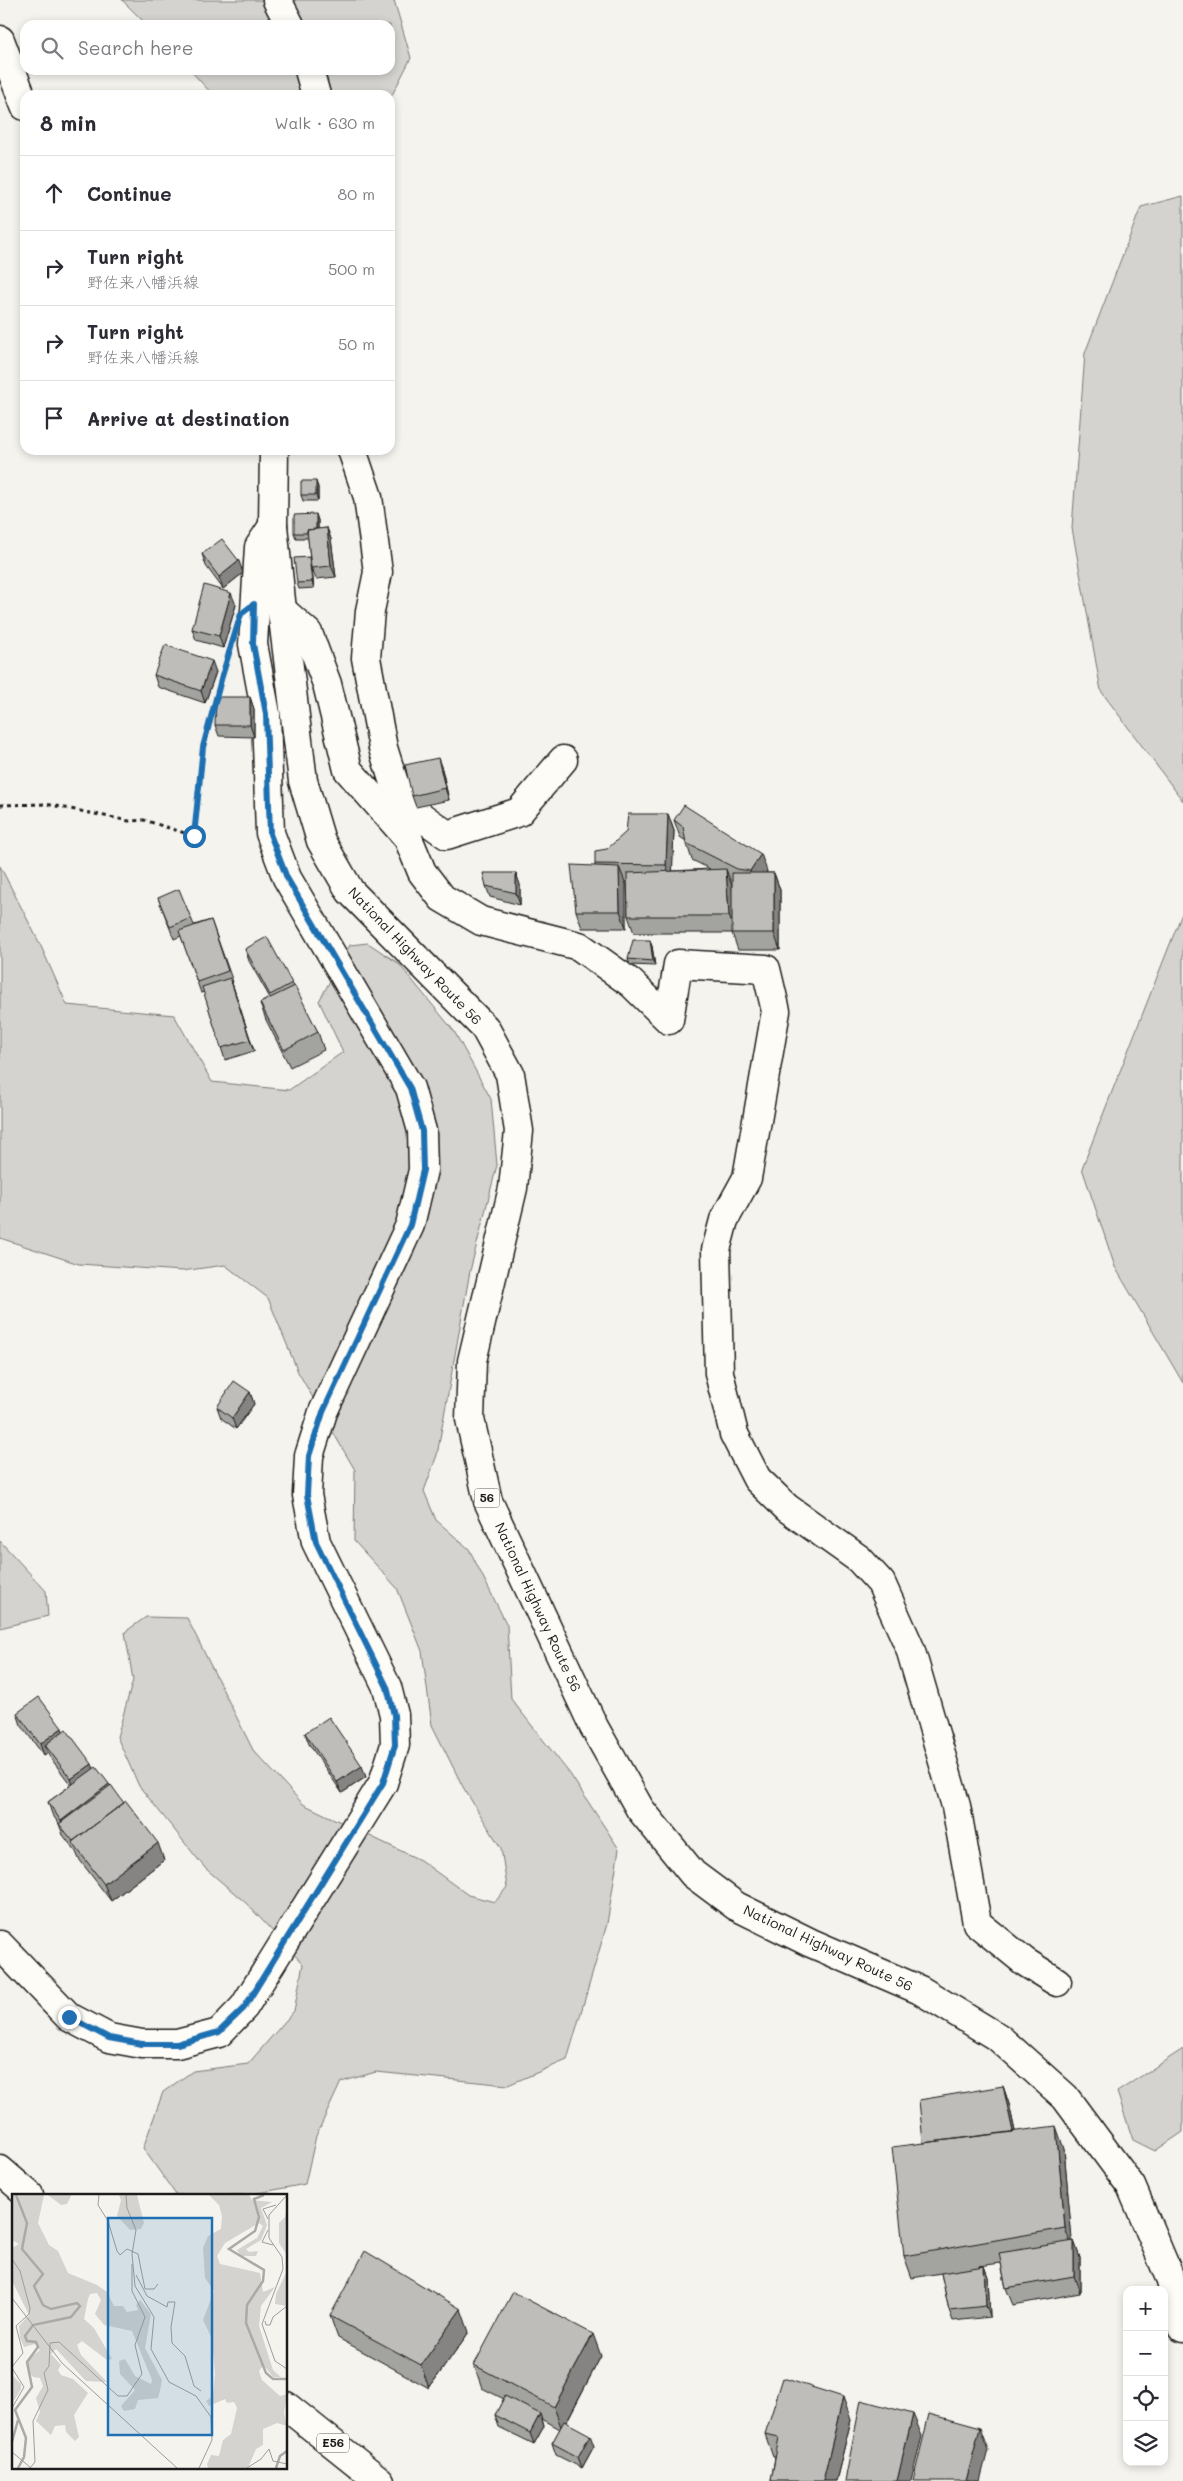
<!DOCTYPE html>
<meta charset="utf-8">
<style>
:root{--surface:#fff;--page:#f7f7f7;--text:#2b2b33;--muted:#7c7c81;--line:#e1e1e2}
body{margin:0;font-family:Mali,"Klee One",sans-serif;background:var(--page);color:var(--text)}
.controls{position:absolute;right:15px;bottom:15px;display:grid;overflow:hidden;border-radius:10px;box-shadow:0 2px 8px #0003}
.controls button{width:45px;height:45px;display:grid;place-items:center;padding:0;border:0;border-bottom:1px solid var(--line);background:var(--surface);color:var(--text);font:25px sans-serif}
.stop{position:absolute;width:15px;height:15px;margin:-11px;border:4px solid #1f6fb2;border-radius:50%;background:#fff}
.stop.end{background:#1f6fb2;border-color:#fff;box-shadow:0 1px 5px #0008}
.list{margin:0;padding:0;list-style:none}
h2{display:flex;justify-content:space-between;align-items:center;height:65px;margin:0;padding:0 20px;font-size:21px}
h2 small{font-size:16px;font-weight:400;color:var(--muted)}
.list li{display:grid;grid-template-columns:32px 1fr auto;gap:15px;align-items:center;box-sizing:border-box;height:75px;padding:0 20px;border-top:1px solid var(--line)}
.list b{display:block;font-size:19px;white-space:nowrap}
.list p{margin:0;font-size:16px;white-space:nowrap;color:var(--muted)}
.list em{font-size:16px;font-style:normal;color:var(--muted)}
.icon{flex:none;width:28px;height:28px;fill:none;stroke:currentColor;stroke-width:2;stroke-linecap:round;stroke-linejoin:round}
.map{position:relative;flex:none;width:1183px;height:2481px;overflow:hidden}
.search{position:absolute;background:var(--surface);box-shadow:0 2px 8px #0003;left:20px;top:20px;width:375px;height:55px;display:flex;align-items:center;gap:12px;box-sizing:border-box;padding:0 18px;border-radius:15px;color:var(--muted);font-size:19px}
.panel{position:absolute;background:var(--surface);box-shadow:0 2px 8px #0003;left:20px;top:90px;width:375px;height:365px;border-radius:15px}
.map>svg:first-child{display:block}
</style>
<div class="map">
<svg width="1183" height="2481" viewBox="0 0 1183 2481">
<rect width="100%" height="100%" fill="#f4f3ee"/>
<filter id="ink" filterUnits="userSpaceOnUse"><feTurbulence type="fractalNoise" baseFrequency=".02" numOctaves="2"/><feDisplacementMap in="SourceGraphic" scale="10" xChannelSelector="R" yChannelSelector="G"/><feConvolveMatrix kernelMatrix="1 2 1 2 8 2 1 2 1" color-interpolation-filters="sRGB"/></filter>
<g filter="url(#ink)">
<path fill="#d4d3cf" stroke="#787876" d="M122,0H394L411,58L390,99V95H213L190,70H390V25H147Z
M1183,196V801L1101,691L1072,528L1085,353L1141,207Z
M0,866L40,944L67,1005L174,1015L212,1082L289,1090L343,1052L319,1001L350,945L368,943L398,963L454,1031L491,1099L497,1165L470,1271L437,1455L424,1491L436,1520L469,1549L507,1625L511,1699L570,1774L619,1849L607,1924L567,2060L508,2085L376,2072L341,2082L316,2136L305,2184L248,2195H176L143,2148L163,2092L193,2071L248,2064L294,2011L303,1964L247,1904L205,1868L139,1786L117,1737L133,1680L125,1632L146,1617L187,1618L253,1750L303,1804L420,1860L468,1895L495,1902L507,1887L501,1848L463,1787L432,1725L422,1651L397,1588L354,1541L355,1470L298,1372L268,1298L225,1265L182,1271L79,1264L0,1238Z
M1183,911V1383L1115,1267L1082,1168Z
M0,1541L46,1591L48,1616L0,1628Z
M1183,2049V2132L1155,2151L1133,2140L1117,2092Z"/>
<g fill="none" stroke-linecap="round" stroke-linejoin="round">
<defs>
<path id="minor" d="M0,40L25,106
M352,450L368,497L378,572L370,611L366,658L383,748L394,783L419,815L447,835L519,812L563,760
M282,610L308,633L327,684L348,770L408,838L422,872L442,898L481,921L579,946L631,983L669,1020L678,964L766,969L776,1011L747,1178L724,1220L716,1250L719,1373L734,1434L757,1479L787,1508L859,1559L881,1583L910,1648L956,1806L977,1923L1025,1962L1057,1982"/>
<path id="major" d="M0,1945L69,2017L109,2038L142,2044H177L219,2033L244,2007L383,1783L395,1745L394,1715L387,1687L316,1542L307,1495L309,1456L323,1412L410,1225L423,1170L422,1131L410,1088L287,878L270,833L266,714L253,644L259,547L273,526"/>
<path id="highway" d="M277,0L290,25
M309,70L316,95
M274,450L273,526L282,610L303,781L321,841L350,891L485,1028L510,1074L519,1131L513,1188L472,1361L470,1419L488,1501L594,1727L640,1809L693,1874L736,1906L811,1943L920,1990L999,2038L1065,2097L1131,2186L1170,2278L1183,2328
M0,2170L29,2195
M286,2406L380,2481"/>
</defs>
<use href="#minor" stroke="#1c1c1c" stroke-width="31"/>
<use href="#major" stroke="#1c1c1c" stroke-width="31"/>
<use href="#highway" stroke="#1c1c1c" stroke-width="31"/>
<path stroke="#1c1c1c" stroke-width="3" stroke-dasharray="4 4" stroke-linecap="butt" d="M0,805L46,804L129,821L144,820L194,836L203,747L229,651"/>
<use href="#minor" stroke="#fdfcf7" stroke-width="28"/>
<use href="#major" stroke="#fdfcf7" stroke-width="28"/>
<use href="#highway" stroke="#fdfcf7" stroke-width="28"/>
</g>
<path fill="#a3a3a0" stroke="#1c1c1c" d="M318,487V501H303L301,495Z
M318,520V529L327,528L331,539L336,577L316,579L312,570L314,588L299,589L297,583L309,557L310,560L308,538H296L294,533Z
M202,554L243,573L223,589L206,566Z
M236,605L223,648L196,640L192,629Z
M216,672L205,703L158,687L154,675Z
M250,697L254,709V737L219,736L215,725Z
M442,769L449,800L416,807L412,796Z
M668,814L674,831L672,871L710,869L692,860L686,841L680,837L674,820L767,871L766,873H774L780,890V950H738L732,933H634L628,916L627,882H625L626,928H582L576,911L595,866V864L607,849Z
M516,873L520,885V905L490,897L486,886Z
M158,898L191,918L194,925L211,920L233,982L232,983L254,1051L225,1060L204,992L201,993L181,936L174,939Z
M652,946L655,966L630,965L628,959Z
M245,949L292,983L318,1032L324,1050L290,1067L266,1020L260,1003L270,998L249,961Z
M250,1392L254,1404L236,1429L221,1418L217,1407Z
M17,1713L63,1731L94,1768L110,1786L164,1860L111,1901L79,1859L76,1852L63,1835L59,1824L52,1814L48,1802L71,1785L49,1756L48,1753L44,1756L21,1725Z
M305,1733L366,1777L342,1793L309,1744Z
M1003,2086L1009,2104L1015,2131L1064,2149L1072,2242L1074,2241L1080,2258V2293L1013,2305L1006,2288L1001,2263L979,2266H984L988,2277L990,2317L953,2321L949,2310L941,2273L912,2278L904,2256L923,2143Z
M330,2316L469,2332L429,2388L338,2338Z
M601,2356L566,2423L594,2446L582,2468L556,2455L552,2443L560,2429L542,2419L544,2426L534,2444L499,2427L495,2415L504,2399L482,2388L474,2365Z
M851,2420L836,2481H771L775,2457H773L765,2434Z"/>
<path fill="#858482" stroke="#1c1c1c" d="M316,481L318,487V501L316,495Z
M316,514L318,520V538L316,533Z
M327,528L331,539L336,577L331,566Z
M309,557L311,562L314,588L312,582Z
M239,561L243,573L223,589L219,577Z
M231,593L236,605L223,648L219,636Z
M212,661L216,672L205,703L201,691Z
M250,697L254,709V737L250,725Z
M438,758L442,769L449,800L445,788Z
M668,814L674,831L672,883L666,865Z
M761,854L767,871L756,888L750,871Z
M619,867L626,884V928L620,911Z
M726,869L732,886L736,933L729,916Z
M516,873L520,885V905L516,893Z
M774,873L780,890V950L774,933Z
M650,940L652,946L655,966L653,961Z
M230,978L234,989L254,1051L250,1040Z
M250,1392L254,1404L236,1429L232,1418Z
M62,1728L66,1740L45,1745L48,1753L44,1756L40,1744Z
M92,1764L96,1775L75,1791L71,1779Z
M362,1766L366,1777L342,1793L337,1782Z
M109,1784L114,1796L65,1832L61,1821Z
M158,1843L164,1860L111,1901L104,1884Z
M1003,2086L1009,2104L1019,2150L1013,2133Z
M1056,2126L1064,2149L1073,2250L1065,2228Z
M1074,2241L1080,2258V2293L1074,2276Z
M984,2266L988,2277L990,2317L986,2306Z
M461,2309L469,2332L429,2388L421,2365Z
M593,2334L601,2356L562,2430L554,2407Z
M843,2397L851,2420L836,2481H823Z
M540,2414L544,2426L534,2444L530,2433Z
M913,2414L922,2436L911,2481H897Z
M980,2428L988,2450L980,2481H966Z
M590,2435L594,2446L582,2468L578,2457Z"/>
<path fill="#bebdba" stroke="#1c1c1c" d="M301,481H316V495H301Z
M316,514V529L307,530V533H294V515Z
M327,528L331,566L311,568L307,530Z
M222,539L239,561L219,577L202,554Z
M309,557L312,582L297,583L294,558Z
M204,585L231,593L219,636L192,629Z
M165,645L212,661L201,691L154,675Z
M216,697H250V725H215Z
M438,758L445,788L412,796L405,765Z
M684,805L761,854L750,871L737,869L686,843L683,827L674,820Z
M628,814H668L666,865L595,864V851L607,849L626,832Z
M571,865L619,867L620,911H576Z
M726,869L729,916H628L627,873Z
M483,873H516V893L486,886Z
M732,873H774V933H732Z
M179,889L191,918L170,927L158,898Z
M211,920L228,971L197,982L179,931Z
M267,937L292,983L270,995L245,949Z
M633,940H650L653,961L628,959Z
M230,978L250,1040L221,1048L202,987Z
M295,986L318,1032L284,1050L260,1003Z
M234,1381L250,1392L232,1418L217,1407Z
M39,1697L62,1728L40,1744L17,1713Z
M329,1717L362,1766L337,1782L305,1733Z
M66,1729L92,1764L71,1779L45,1745Z
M96,1767L109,1784L61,1821L48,1802Z
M111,1785L124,1803L73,1841L59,1824Z
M126,1801L158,1843L104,1884L72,1842Z
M1003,2086L1013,2132L923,2143L919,2100Z
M1056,2126L1065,2228L904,2256L892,2147Z
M1074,2241V2276L1006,2288L999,2253Z
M365,2251L461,2309L421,2365L330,2316Z
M984,2266L986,2306L949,2310L941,2273Z
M513,2292L593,2334L554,2407L474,2365Z
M783,2378L843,2397L823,2481H771L779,2437L765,2434Z
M505,2396L540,2414L530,2433L495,2415Z
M861,2400L913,2414L897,2481H845Z
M929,2414L980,2428L966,2481H913Z
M564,2421L590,2435L578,2457L552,2443Z"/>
</g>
<g fill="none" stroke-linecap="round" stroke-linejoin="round" filter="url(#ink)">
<path stroke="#1f6fb2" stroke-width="6" d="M69,2017L109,2038L142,2044H177L219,2032L244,2008L383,1783L395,1745L394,1715L387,1687L316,1542L307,1495L309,1456L323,1412L410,1225L423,1170L422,1131L410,1088L287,878L270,834L266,714L253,644L254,604L241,614L222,676L203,747L194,836"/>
</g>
<g text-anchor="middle" stroke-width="4.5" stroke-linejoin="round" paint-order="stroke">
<g fill="#fdfcf7" stroke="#605f5e" stroke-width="1">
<rect x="474.5" y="1488.5" width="25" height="19" rx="4"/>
<rect x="317" y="2433.5" width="32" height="19" rx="4"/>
</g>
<g font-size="12" font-weight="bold" fill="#1c1c1c">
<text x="487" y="1502">56</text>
<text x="333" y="2447">E56</text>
</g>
<g font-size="14" fill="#1c1c1c" stroke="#fdfcf7">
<text transform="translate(415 956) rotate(46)" y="5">National Highway Route 56</text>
<text transform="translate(538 1607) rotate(65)" y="5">National Highway Route 56</text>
<text transform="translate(828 1948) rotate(25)" y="5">National Highway Route 56</text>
</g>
</g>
<g transform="translate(12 2194)">
<rect width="275" height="275" fill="#f4f3ee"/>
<path d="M0,1H32L26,29L37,51L46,57L56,79L85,91L95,98L102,112H111L115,118L126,116L124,111L128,106L139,120L133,154L150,186L149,192L146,204L126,206L123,215L112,217L109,212L123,196L108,180L107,167L113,165L123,182L139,190L140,186L120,137L92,131L83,120L89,106L85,99L78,100L76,105L72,125L82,134L100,165L95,166L70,147L65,151L69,161L95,188L74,187L44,155L39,160L49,171L46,176L49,181L61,185L76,199L62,221L67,243L63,247L54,238L53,231L43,232L39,241L24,227L28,218L24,204L31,192L28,184L21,183L17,178L15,166L28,156L23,150L12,153L8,144L7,132L17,121L0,87V54L7,50L0,46ZM36,1H59V2L55,10L49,11ZM107,1H125L132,29L129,35L118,36L105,22L109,6ZM197,1H237L240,6L260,8L249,14L255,31L249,46L234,55L237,58L246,57L244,62H229L225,56L245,44L251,32L247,29L213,49L205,62L208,70L248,79L251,98L263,93L249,112L247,132L261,176L269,183H261L254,174L250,173L247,177L250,186L268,202L275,200L272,219L275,232L265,229L251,235V251L244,255L236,274H196L195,270L199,261L207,262L211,246L219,240L225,214L222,208L215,209L213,205L197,212L194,207L201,202L203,180L200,145L191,126L202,97L193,84L191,54L196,42L209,35L210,22L207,11ZM275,14V61L267,49V29L273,23ZM275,77V112L263,110L264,100ZM0,181L9,190V195L0,210Z" fill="#d4d3cf"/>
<path fill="none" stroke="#abaaa6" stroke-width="2.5" d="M4,1L15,29L10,55L31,80L22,92L31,111L39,115L65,109L68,112L59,123L21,131L13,142L15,147L24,148L26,153L15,168L20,193L3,216L14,244L12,263L6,274M252,1L242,5L247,23L243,37L217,55L252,76L251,87L235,111L234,129L254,179L261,185H275M0,248L6,226M264,274L268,262L275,257"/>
<path fill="none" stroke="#9e9d9a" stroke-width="1" d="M87,1L86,11L96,27L105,57L108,61L115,55L126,60L133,95H142L146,90M114,1L115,14L124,36L120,60L123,92L142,123L139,155L157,188L184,202L199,223L200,246L187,274M275,1L257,21V44L270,63L271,75L250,130L263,167L275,175M256,25L251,15L264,11M256,36L250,48L261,51M0,65L8,77L18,114L17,120L4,132L11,159L0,173M124,81L135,102L155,113L156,108H163L159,133L160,149L173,162L182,192L189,197M0,104L50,169L165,274M253,127L254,131H258L261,123L275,112M0,174L12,193L0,214M0,258L19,274M18,274L23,268L21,227L36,196L32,179L37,172L38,149L47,148L106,202H115L130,180L123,151L133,123L120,97V70M235,274L249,265L257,255L261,267L275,270"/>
<path fill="#1f6fb2" fill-opacity="0.15" stroke="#1f6fb2" stroke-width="2.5" d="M96,24H200V241H96Z"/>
<rect width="275" height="275" fill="none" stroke="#1c1c1c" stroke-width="2.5"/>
</g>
</svg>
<div class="controls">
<button>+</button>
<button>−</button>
<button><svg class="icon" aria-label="locate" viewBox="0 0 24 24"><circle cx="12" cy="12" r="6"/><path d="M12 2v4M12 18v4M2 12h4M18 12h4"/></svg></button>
<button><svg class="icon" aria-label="layers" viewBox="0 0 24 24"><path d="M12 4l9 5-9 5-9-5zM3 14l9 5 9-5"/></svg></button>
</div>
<div class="stop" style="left:194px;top:836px"></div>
<div class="stop end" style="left:69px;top:2017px"></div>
<div class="search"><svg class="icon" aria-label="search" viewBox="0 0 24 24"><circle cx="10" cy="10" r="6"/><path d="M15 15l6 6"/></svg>Search here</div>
<section class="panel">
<h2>8 min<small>Walk · 630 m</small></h2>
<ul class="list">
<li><svg class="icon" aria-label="ahead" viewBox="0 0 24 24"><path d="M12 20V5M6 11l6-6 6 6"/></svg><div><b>Continue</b></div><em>80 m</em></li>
<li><svg class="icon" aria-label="right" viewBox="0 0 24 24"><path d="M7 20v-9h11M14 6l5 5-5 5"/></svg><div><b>Turn right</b><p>野佐来八幡浜線</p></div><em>500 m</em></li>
<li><svg class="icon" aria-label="right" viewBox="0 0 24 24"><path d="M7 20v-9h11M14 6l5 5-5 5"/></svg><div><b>Turn right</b><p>野佐来八幡浜線</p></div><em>50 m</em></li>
<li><svg class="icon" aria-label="arrive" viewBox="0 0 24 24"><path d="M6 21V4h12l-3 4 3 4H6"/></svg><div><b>Arrive at destination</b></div></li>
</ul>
</section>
</div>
